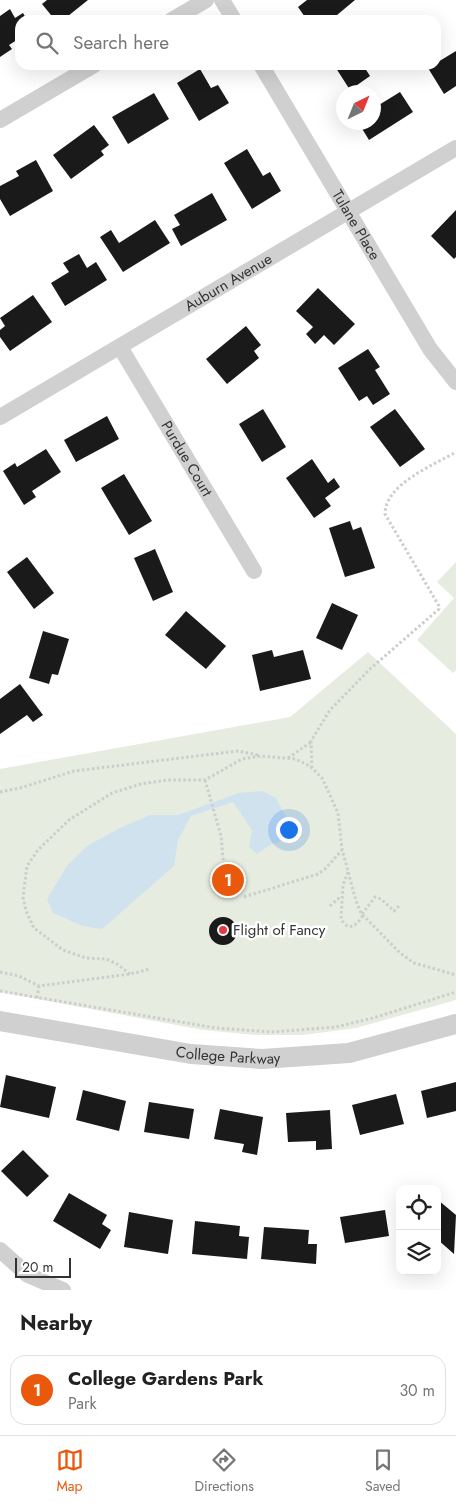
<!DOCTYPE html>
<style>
:root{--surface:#fff;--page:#f2f2f2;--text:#222;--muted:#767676;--line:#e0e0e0;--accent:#ea580c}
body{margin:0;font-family:Jost,sans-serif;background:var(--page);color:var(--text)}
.controls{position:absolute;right:15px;bottom:15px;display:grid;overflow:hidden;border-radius:10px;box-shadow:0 5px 20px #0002}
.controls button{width:45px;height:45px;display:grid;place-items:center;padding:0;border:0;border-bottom:1px solid var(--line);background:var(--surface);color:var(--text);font:25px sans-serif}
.compass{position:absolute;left:336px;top:85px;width:45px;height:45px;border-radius:50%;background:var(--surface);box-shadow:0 5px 20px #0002;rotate:43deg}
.scale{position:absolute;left:15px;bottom:12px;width:56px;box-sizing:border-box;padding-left:5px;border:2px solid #333;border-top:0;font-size:14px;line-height:18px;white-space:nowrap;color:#333;-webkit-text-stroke:4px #fff;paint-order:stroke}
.you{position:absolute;left:288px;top:829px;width:18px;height:18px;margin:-12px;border:4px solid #fff;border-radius:50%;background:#1a73e8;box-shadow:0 0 0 8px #1a73e833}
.badge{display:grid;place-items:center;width:32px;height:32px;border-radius:50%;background:var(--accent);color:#fff;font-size:16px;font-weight:700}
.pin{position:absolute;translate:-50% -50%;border:2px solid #fff;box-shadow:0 1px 5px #0006}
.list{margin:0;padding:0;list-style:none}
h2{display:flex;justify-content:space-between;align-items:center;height:65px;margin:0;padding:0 20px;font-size:21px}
h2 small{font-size:16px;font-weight:400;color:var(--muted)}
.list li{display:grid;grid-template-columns:32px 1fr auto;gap:15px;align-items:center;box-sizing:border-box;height:70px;margin:0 10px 10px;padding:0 10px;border:1px solid var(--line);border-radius:15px}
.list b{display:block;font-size:19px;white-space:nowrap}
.list p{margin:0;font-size:16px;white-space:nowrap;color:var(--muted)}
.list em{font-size:16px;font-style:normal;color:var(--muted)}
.icon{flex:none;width:28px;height:28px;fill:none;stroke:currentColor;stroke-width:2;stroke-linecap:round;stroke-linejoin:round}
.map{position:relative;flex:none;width:456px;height:1290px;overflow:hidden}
.search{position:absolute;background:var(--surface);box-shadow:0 5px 20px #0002;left:15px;right:15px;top:15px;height:55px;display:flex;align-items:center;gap:12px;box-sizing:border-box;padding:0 18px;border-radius:15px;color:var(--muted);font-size:19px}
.sheet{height:145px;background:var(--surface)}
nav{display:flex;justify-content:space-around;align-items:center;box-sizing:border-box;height:70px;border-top:1px solid var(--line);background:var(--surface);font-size:14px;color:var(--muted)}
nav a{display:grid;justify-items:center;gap:2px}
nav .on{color:var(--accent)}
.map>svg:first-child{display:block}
</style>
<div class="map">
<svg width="456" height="1290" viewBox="0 0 456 1290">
<rect width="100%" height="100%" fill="#fff"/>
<path fill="#e6ecdf" d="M456,562V670L453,673L417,640L454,598L437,582Z
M368,652L456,734V1000L356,1028L303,1035H257L203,1030L0,992V769L290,717Z"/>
<path fill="#cfe2ee" d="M262,791L276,798L291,826L287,839L270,845L257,854L249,847L252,830L233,802L191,816L178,840L174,866L102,929L83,926L53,913L47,899L67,866L87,846L120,828L150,815H178L239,793Z"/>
<path fill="#1a1a1a" d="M47,0H88L63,20H55L42,4Z
M307,0H355L331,20H307L298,7Z
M10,9L15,18L23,13L27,20H20V38L9,45L12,49L0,57V16Z
M456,51V86L444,94L428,68Z
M334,65H363L370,76L350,90Z
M200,69L211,88L218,85L229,103L199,121L177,83Z
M400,92L413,112L369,140L358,122H374V108Z
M154,93L169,119L128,144L112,117Z
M94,125L109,145L101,151L104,155L71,179L53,155Z
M247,149L263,176L270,172L281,191L252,209L224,163Z
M36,160L53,191L10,216L0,199V186L19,176L16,171Z
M212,193L227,220L181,246L172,229L180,225L174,215Z
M456,210V257L454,259L431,236Z
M155,220L170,243L123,272L100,237L111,230L119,243Z
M79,254L87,268L96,262L107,280L65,306L51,283L69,272L63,263Z
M318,288L355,324L334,345L324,335L315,344L306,334L313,327L296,311Z
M33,295L52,322L10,351L0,337V330L5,326L0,318Z
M246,326L261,345L254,351L259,358L227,384L206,359Z
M368,349L380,367L375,370L390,394L373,405L367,396L359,401L338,368Z
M263,409L286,447L262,462L239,424Z
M395,409L425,449L400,467L370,427Z
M107,416L119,439L76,462L64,440Z
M46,449L61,472L32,491L36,497L24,505L3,471L15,463L17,467Z
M312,459L328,483L334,478L340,487L325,498L331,506L314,518L286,478Z
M124,474L152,521L129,535L101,488Z
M350,521L353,530L361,527L375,568L345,577L329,528Z
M155,549L173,592L153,601L134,558Z
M27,557L54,593L34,609L7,572Z
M332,603L358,615L342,650L316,638Z
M186,611L226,646L206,669L165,635Z
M43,631L69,639L58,675L52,674L49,684L29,678Z
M272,650L274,657L303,650L311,679L260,691L252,655Z
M20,684L43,715L33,722L27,715L0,734V699Z
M209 931a14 14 0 1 1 28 0a14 14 0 1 1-28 0Z
M6,1075L56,1087L49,1118L0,1107Z
M456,1082V1111L427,1118L421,1091Z
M83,1090L126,1101L119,1131L76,1120Z
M396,1094L404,1124L360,1135L352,1105Z
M149,1102L194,1109L189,1139L144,1132Z
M220,1109L263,1117L257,1155L242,1152L244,1144L214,1139Z
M330,1110L332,1149L316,1150V1141L288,1142L286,1113Z
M23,1150L49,1176L27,1197L1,1171Z
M69,1193L107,1215L102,1224L111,1230L100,1249L53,1221Z
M438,1200L456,1215L454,1254L437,1239Z
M385,1210L389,1236L345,1243L340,1217Z
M129,1212L173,1220L168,1254L124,1247Z
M195,1221L240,1226L239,1236L249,1237L247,1259L192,1254Z
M264,1227L309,1230L308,1244H317L316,1264L261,1259Z"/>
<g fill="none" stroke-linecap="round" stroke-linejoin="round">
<path stroke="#cdcdcd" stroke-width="3" stroke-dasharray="2.5 2.5" stroke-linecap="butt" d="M288,758L311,742
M312,768L311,741L330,710L370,669L439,609V606L385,514C385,484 434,465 456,452
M205,780L221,836L225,880
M0,792L20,788L74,771L238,751L258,755
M348,872L343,885L341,919C348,932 357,926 363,915
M244,897L318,874L326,868L342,850
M330,906L341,896
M362,914L375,897L381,899L394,911L400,905
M0,972L19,976L39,986L130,974L150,969
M130,974L117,964L106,959L86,958L63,950L34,928L26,911L23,897L27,866L38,850L69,820L112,793L141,784L167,780H205L242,759L261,756L295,759L310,766L322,778L338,813L342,849L356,901L361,913L400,953L414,963L456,975
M0,991L216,1028L272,1032L336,1027L373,1018L456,992
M37,998L39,986"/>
<g stroke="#d0d0d0" stroke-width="16">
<path d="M222,0L234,20"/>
<path d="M172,20L206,0"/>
<path id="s1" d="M261,65L430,349L456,382"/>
<path d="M0,120L94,65"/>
<path id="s2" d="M120,347L254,571"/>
<path id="s3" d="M0,417L456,148"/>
<path d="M0,1250L28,1275L63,1290"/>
</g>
<path stroke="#d0d0d0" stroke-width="20" id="s4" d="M0,1021L191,1054L262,1059L349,1053L456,1024"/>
</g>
<circle fill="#e63946" stroke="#fff" stroke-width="2" cx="223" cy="930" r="5"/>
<g text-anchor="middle" stroke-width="5" stroke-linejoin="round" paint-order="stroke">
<g font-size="15" fill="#333" stroke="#fff">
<text dy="5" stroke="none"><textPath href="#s1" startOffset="186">Tulane Place</textPath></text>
<text dy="5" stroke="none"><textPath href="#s3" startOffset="265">Auburn Avenue</textPath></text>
<text dy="5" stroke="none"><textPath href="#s2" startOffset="130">Purdue Court</textPath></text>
<text dy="5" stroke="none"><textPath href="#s4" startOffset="231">College Parkway</textPath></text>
</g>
<g font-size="15" fill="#333" stroke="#fff" text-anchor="start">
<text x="233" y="935">Flight of Fancy</text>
</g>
</g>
</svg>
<div class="controls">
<button><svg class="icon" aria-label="locate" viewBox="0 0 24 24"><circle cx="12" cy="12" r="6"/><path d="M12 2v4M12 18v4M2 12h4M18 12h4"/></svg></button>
<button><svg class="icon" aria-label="layers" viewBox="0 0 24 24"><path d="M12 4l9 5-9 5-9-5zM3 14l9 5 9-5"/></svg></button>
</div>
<svg class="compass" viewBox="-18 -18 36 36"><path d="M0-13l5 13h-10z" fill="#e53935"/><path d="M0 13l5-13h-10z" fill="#767676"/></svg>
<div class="scale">20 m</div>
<div class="you"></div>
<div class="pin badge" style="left:228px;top:880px">1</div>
<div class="search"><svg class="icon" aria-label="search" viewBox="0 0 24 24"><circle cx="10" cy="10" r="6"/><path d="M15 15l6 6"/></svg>Search here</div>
</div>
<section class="sheet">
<h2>Nearby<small></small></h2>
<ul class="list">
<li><span class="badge">1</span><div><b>College Gardens Park</b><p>Park</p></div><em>30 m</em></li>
</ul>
</section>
<nav>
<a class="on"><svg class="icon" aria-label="map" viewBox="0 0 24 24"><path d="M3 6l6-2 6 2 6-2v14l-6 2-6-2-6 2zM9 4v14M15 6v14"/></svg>Map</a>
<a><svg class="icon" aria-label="directions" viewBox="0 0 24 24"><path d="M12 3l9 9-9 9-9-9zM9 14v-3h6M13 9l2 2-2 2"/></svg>Directions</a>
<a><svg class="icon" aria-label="saved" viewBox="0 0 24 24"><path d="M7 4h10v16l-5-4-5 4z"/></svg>Saved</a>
</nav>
